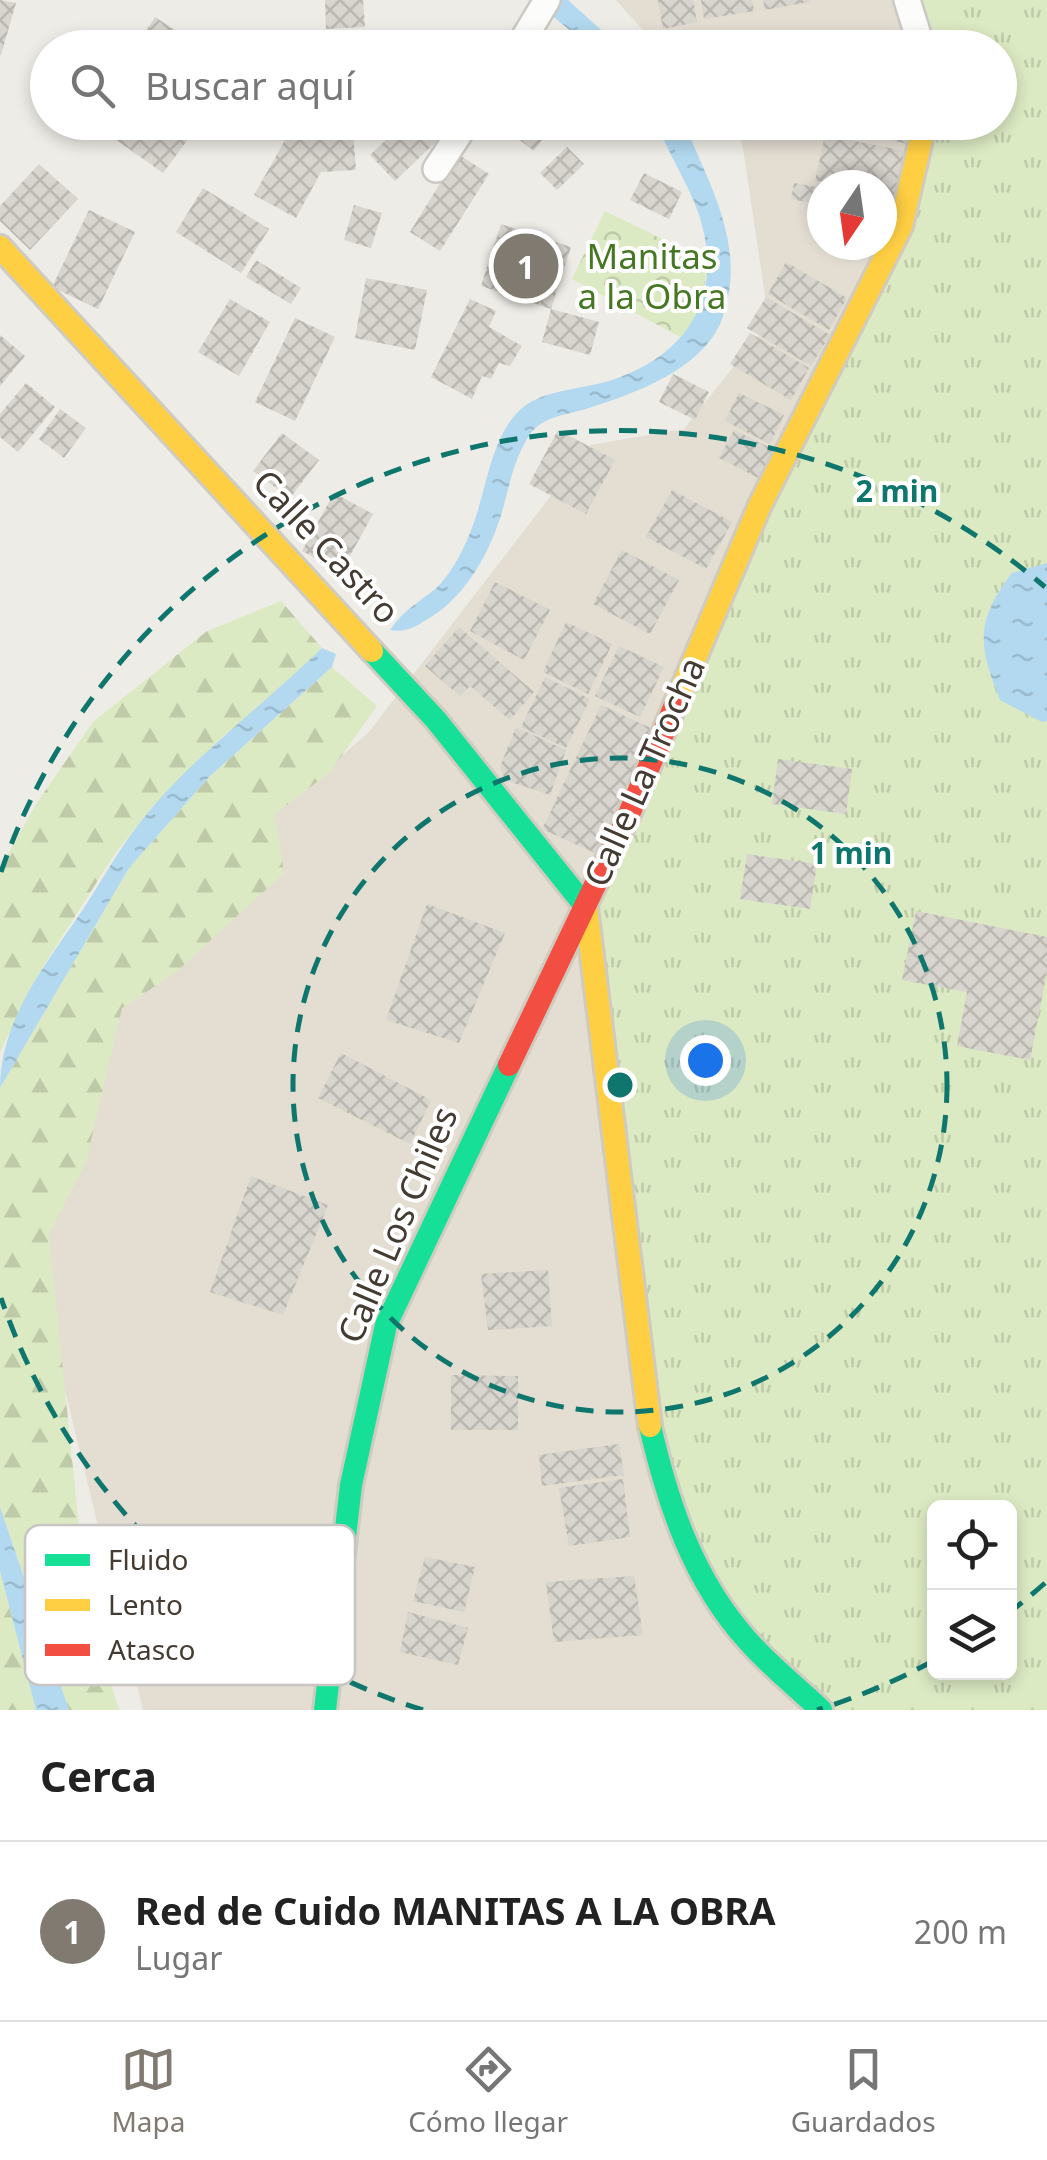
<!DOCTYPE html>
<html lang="es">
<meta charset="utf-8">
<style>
:root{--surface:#fff;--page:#f2f2f2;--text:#222;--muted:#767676;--line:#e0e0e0;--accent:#807a71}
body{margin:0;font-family:"Noto Sans",sans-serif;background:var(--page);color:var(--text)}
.controls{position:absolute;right:30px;bottom:30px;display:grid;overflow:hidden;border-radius:15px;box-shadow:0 5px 15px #0003}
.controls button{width:90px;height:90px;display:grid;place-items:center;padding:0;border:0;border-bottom:2px solid var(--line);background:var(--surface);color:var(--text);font:50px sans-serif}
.compass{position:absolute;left:807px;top:170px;width:90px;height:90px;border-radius:50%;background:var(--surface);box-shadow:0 5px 15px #0003;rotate:193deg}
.you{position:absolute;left:705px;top:1060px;width:35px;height:35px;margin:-25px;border:8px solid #fff;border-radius:50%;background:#1a73e8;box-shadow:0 0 0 15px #1a73e833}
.badge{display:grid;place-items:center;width:65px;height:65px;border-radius:50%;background:var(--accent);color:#fff;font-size:32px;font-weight:700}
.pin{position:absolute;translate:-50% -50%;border:5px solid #fff;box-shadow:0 2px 10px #0006}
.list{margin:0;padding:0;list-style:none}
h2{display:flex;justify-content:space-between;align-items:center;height:130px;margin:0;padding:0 40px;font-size:42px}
h2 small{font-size:32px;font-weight:400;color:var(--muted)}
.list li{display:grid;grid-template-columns:65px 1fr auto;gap:30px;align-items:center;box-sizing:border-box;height:180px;padding:0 40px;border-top:2px solid var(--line)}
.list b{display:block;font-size:38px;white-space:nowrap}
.list p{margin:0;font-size:32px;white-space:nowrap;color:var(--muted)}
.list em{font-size:32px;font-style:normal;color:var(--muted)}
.icon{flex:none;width:55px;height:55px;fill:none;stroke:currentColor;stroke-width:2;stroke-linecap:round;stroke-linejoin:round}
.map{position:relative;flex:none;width:1047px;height:1710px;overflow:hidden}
.search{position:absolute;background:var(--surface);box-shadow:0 5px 15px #0003;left:30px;right:30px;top:30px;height:110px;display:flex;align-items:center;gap:25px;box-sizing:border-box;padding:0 35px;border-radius:55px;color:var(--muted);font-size:38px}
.sheet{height:310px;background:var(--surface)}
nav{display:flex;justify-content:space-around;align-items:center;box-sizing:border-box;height:140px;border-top:2px solid var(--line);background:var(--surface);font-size:28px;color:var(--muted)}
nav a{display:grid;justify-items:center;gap:5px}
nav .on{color:var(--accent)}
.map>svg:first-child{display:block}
</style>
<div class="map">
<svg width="1047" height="1710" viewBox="0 0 1047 1710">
<defs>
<pattern id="grass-tufts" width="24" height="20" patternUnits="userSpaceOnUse" patternTransform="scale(2.5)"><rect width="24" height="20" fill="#dceac3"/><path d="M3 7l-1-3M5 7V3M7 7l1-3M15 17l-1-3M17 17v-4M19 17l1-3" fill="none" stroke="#becaa8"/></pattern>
<pattern id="forest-firs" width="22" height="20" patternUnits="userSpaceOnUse" patternTransform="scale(2.5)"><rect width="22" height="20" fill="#dceac3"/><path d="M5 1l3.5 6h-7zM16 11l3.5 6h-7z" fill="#becaa8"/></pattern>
<pattern id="park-crowns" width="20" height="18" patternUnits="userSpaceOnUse" patternTransform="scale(2.5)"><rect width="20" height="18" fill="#dceac3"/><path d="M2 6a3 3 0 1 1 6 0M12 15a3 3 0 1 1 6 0" fill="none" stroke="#becaa8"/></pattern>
<pattern id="water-ripples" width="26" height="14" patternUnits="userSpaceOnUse" patternTransform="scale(2.5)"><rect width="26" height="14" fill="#b2d9f0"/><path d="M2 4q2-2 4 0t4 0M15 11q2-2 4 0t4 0" fill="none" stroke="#9abbce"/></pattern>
<pattern id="building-cross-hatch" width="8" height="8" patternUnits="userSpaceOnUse" patternTransform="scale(2.5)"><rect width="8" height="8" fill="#d8d4ce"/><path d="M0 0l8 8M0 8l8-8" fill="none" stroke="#bbb7b1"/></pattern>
</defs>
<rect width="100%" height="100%" fill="#eeece6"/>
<path fill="#e3ddd2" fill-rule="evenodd" d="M616,0H1047V1710H143L20,1206L73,1073L179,897L369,732L590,445L684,429L769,322L742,142L725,123L1000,122V48L658,47ZM822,185H882V245H822ZM934,1508H1010V1672H934Z"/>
<path fill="url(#grass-tufts)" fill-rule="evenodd" d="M907,0H1047V1710H838L739,1629L673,1514L586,907L828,371L922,123L1000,122V48L920,47ZM934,1508H1010V1672H934Z"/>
<path fill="url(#forest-firs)" d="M281,601L322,648L261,707L223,736L152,807L114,855L39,973L0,1052V868L38,801L93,722L207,631Z
M332,667L377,706L330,772L275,814L284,873L175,973L122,1008L86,1162L49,1234L87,1605L119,1710H69L0,1507V1088L129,868L209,777Z
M0,1571L36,1710H0Z"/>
<path fill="url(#park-crowns)" d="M605,211L709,262L697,320L682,338L572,279Z"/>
<path fill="url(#water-ripples)" d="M533,0H568L620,47H590Z
M657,123H684C710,186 748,248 722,319C703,370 633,394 586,409C566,415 544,416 531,433C514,457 510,484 502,512C491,550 466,596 431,617C416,626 408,633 390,630C403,611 416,604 434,590C451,576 466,545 473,525C487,488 491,435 522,408C544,389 588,389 615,379C693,352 725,290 698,212C687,181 668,154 657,123Z
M1047,563V721L1042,722L1000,700C978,645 975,622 1012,573Z
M322,648L336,654L332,667L209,777L129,868L0,1088C0,1026 38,974 73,924C100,886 119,846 150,810C201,750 266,703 322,648Z
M0,1507L69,1710H36L0,1571Z"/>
<path fill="url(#building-cross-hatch)" d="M0,0L16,3L1,55H0Z
M325,0H363L365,27L326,29Z
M658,0H693L697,22L663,29Z
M701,0H752L754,11L704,19Z
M763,0H809V2L765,10Z
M155,17L202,48H135Z
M219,31L253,42L251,48H214Z
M101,122H175L192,134L163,173L98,127Z
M405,122H457L395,181L370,155Z
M496,122H555L534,151Z
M867,122H916L911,145L865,134Z
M353,131L356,170L321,172L296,218L254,195L288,135Z
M825,135L904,151L894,197L882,195V185L815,181Z
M567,147L584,164L557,190L540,173Z
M458,154L489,174L440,251L410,232Z
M39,164L78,199L30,250L0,221V206Z
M644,173L682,192L669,219L630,200Z
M794,183L822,188V205L791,199Z
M203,188L269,229L241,273L176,232Z
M354,205L382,213L371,248L344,240Z
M89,210L135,232L98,309L52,287Z
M501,224L571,247L551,309L599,322L590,355L542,342L551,309L481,286Z
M256,260L301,288L291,304L246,277Z
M786,262L847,298L829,330L768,294Z
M366,278L427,290L415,350L355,338Z
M766,297L830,335L811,366L747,328Z
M230,299L270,322L239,376L198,352Z
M470,299L496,311L489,327L522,346L510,366L499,363L491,379L482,376L472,399L431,377Z
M295,318L335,337L295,421L255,402Z
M750,333L809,368L791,400L730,364Z
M0,335L25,356L0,386Z
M673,374L709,392L695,420L659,402Z
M26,383L55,407L18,452L0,437V414Z
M739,393L784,415L770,444L725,421Z
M60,409L86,428L64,458L39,439Z
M558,430L615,460L586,514L529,484Z
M734,430L779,452L764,481L719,458Z
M282,433L319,460L290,498L253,471Z
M672,490L732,522L706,569L646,537Z
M334,493L373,514L341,572L302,551Z
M622,550L679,580L650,634L593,604Z
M495,582L550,610L524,660L470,631Z
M566,622L612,644L588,694L543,672Z
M459,627L534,692L510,720L470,686L460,696L425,666Z
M619,646L664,667L640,717L595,696Z
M545,677L590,699L566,748L521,727Z
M601,705L653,729L595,853L542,829L554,805L590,822L554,804Z
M516,727L566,750L550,795L505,780L500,767Z
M778,759L852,769L846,814L772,804Z
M747,854L817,864L810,909L740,899Z
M427,904L505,933L459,1043L386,1020Z
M916,911L1047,937V971L1030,1060L957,1046L967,992L902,980Z
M341,1053L431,1100L410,1144L318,1098Z
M251,1176L328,1205L283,1315L210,1292Z
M548,1270L552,1326L488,1330L481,1274Z
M451,1375L518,1376V1430H451Z
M619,1444L624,1475L542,1486L539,1455Z
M623,1479L630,1537L569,1546L559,1488Z
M425,1557L475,1567L464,1612L413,1601Z
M634,1576L643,1635L554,1642L546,1582Z
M408,1612L468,1628L458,1665L400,1652Z"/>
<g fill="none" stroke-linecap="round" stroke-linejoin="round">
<defs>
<path id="street" d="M907,0L922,48
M518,48L547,0
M436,169L467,122"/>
<path id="fast" d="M372,651L436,720L586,907
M650,1426C668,1504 693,1580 748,1641C770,1666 797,1687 821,1710
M325,1710L351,1485L386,1325L509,1065"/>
<path id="slow" d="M0,247L372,651
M675,705L760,505L901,226L925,122
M586,907L650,1426"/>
<path id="jam" d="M509,1065L629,814L675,705"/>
</defs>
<use href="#street" stroke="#ccc9c3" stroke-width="30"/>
<use href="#fast" stroke="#d0cbbf" stroke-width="28"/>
<use href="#slow" stroke="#d0cbbf" stroke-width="28"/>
<use href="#jam" stroke="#d0cbbf" stroke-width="28"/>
<use href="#street" stroke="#fcfcfb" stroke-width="25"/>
<use href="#fast" stroke="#16e098" stroke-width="22"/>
<use href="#slow" stroke="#ffcf43" stroke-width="22"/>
<use href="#jam" stroke="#f24e42" stroke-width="22"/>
</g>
<g fill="none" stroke="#0f766e" stroke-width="5" stroke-dasharray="18 12">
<circle cx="620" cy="1085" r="327"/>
<path d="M1045 1583A655 655 0 0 1 1010 1612M933 1661A655 655 0 0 1 817 1710M423 1710A655 655 0 0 1 1 1298M1 872A655 655 0 0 1 1045 587"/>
</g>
<g text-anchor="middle" stroke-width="8" stroke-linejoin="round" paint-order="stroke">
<g font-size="35" fill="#467723" stroke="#fff">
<text x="652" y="269">Manitas<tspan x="652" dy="40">a la Obra</tspan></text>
</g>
<g font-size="35" fill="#443c32" stroke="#fff">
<text transform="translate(326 547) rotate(47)" y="12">Calle Castro</text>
<text transform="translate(645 772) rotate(-66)" y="12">Calle La Trocha</text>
<text transform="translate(398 1225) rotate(-67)" y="12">Calle Los Chiles</text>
</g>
</g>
<rect x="25" y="1525" width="330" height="160" rx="15" fill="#fff" stroke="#c7c4c2" stroke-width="2.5"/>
<rect x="45" y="1554" width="45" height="12" fill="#16e098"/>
<rect x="45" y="1599" width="45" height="12" fill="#ffcf43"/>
<rect x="45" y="1644" width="45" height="12" fill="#f24e42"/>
<g font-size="28" fill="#443c32">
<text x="108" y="1570">Fluido</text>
<text x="108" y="1615">Lento</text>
<text x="108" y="1660">Atasco</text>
</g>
<circle cx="620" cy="1085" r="15" fill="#0f766e" stroke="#fff" stroke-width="5"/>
<g font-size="30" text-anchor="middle" font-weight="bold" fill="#0f766e" stroke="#fff" stroke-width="8" stroke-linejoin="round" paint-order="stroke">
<text x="897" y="502">2 min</text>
<text x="851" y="864">1 min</text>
</g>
</svg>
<div class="controls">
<button><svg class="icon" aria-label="locate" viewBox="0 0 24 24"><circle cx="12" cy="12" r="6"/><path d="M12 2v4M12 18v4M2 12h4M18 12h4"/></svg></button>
<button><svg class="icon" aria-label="layers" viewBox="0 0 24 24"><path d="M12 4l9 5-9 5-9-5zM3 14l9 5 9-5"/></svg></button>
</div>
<svg class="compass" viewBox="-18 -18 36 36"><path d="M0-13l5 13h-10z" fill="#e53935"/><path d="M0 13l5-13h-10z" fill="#767676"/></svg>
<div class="you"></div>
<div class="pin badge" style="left:526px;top:266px">1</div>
<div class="search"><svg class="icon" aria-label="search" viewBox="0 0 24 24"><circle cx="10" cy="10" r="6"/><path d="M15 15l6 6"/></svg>Buscar aquí</div>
</div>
<section class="sheet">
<h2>Cerca<small></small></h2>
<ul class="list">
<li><span class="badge">1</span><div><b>Red de Cuido MANITAS A LA OBRA</b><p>Lugar</p></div><em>200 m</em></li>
</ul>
</section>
<nav>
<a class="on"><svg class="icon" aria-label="map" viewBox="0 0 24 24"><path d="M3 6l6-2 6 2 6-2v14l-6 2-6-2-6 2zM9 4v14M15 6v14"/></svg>Mapa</a>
<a><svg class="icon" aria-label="directions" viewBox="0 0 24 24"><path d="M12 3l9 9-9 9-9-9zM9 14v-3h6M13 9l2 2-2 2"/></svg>Cómo llegar</a>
<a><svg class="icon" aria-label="saved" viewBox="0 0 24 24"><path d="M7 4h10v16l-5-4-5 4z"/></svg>Guardados</a>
</nav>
